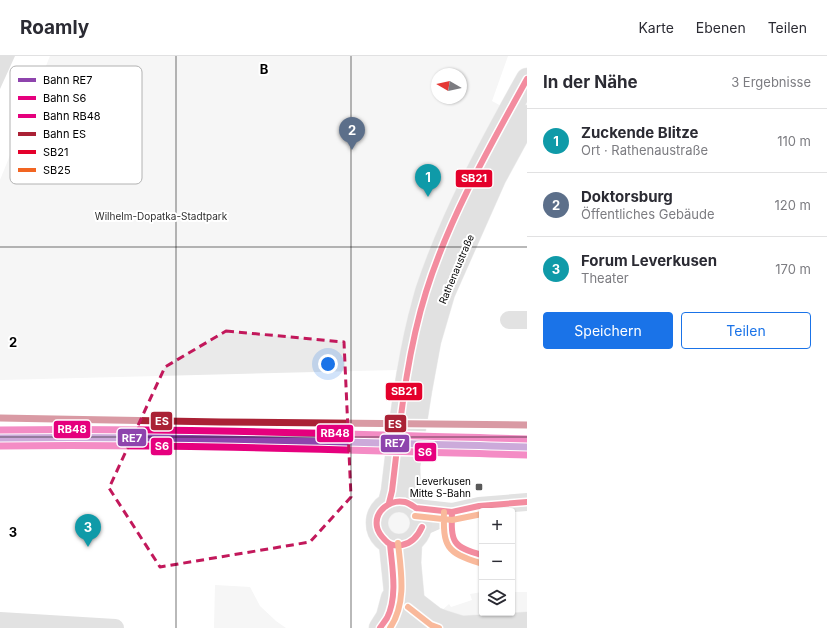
<!DOCTYPE html>
<html lang="de">
<meta charset="utf-8">
<style>
:root{--surface:#fff;--page:#f7f7f7;--text:#2b2b33;--muted:#7c7c81;--line:#e1e1e2;--accent:#1a73e8}
body{margin:0;font-family:Inter,sans-serif;background:var(--page);color:var(--text)}
.controls{position:absolute;right:12px;bottom:12px;display:grid;overflow:hidden;border-radius:4px;box-shadow:0 1px 3px #0004}
.controls button{width:36px;height:36px;display:grid;place-items:center;padding:0;border:0;border-bottom:1px solid var(--line);background:var(--surface);color:var(--text);font:20px sans-serif}
.compass{position:absolute;left:431px;top:12px;width:36px;height:36px;border-radius:50%;background:var(--surface);box-shadow:0 1px 3px #0004;rotate:279deg}
.you{position:absolute;left:328px;top:308px;width:14px;height:14px;margin:-10px;border:3px solid #fff;border-radius:50%;background:#1a73e8;box-shadow:0 0 0 6px #1a73e833}
.badge{display:grid;place-items:center;width:26px;height:26px;border-radius:50%;background:var(--accent);color:#fff;font-size:13px;font-weight:700}
.pin{position:absolute;translate:-50% -33px;filter:drop-shadow(0 1px 2px #0008)}
.pin::after{content:'';position:absolute;top:21px;width:14px;height:12px;background:inherit;clip-path:polygon(0 0,100% 0,50% 100%)}
.list{margin:0;padding:0;list-style:none}
h2{display:flex;justify-content:space-between;align-items:center;height:52px;margin:0;padding:0 16px;font-size:17px}
h2 small{font-size:13px;font-weight:400;color:var(--muted)}
.list li{display:grid;grid-template-columns:26px 1fr auto;gap:12px;align-items:center;box-sizing:border-box;height:64px;padding:0 16px;border-top:1px solid var(--line)}
.list b{display:block;font-size:15px;white-space:nowrap}
.list p{margin:0;font-size:13px;white-space:nowrap;color:var(--muted)}
.list em{font-size:13px;font-style:normal;color:var(--muted)}
.actions{display:flex;gap:8px;padding:12px 16px}
.actions a{flex:1;padding:9px 0;border:1px solid var(--accent);border-radius:4px;text-align:center;font-size:14px;color:var(--accent)}
.actions .main{background:var(--accent);color:#fff}
.icon{flex:none;width:22px;height:22px;fill:none;stroke:currentColor;stroke-width:2;stroke-linecap:round;stroke-linejoin:round}
.map{position:relative;flex:none;width:527px;height:572px;overflow:hidden}
header{display:flex;align-items:center;gap:24px;box-sizing:border-box;height:56px;padding:0 20px;background:var(--surface);border-bottom:1px solid var(--line)}
header strong{font-size:19px}
nav{display:flex;gap:22px;margin-inline-start:auto;font-size:14px}
main{display:flex}
aside{flex:1;background:var(--surface)}
.map>svg:first-child{display:block}
</style>
<header>
<strong>Roamly</strong>
<nav><a>Karte</a><a>Ebenen</a><a>Teilen</a></nav>
</header>
<main>
<div class="map">
<svg width="527" height="572" viewBox="0 0 527 572">
<rect width="100%" height="100%" fill="#fff"/>
<path fill="#eaeaea" fill-rule="evenodd" d="M50,0H508L492,45L503,51L398,314L0,324V124ZM437,18H461V42H437Z
M383 468a14 14 0 1 1 28 0a14 14 0 1 1-28 0Z
M215,529L250,531L260,550L276,565L286,572H214Z
M482,536V557H512V536H527V558L465,562L439,557L449,548L451,551L472,544L470,538Z"/>
<path fill="#bcbcbc" d="M0,0H15L0,33Z"/>
<g fill="none" stroke-linecap="round" stroke-linejoin="round">
<defs>
<path id="major" d="M377 467a22 22 0 1 1 44 0a22 22 0 1 1-44 0Z
M389,447L392,435C399,377 405,319 419,262C422,252 424,242 427,233C452,159 489,91 527,23
M410,447L409,410L421,334L430,285L444,237L495,122L520,76L527,60
M411,487L410,507L416,572
M390,488L398,565L397,572
M380,572L387,561L392,542"/>
<path id="highway" d="M413,545L435,562L446,566L462,571
M457,572L462,571L527,567"/>
</defs>
<use href="#major" stroke="#dbdbdb" stroke-width="23"/>
<use href="#highway" stroke="#dbdbdb" stroke-width="23"/>
<path stroke="#bebebe" stroke-width="18" d="M509,264H527
M416,452L452,456L479,450L527,446
M422,471L440,463L452,456
M0,565L115,572"/>
<use href="#major" stroke="#bdbdbd" stroke-width="22"/>
<use href="#highway" stroke="#bdbdbd" stroke-width="22"/>
<defs>
<path id="bus-1" d="M389,447L392,435C400,368 406,300 426,236C449,162 490,90 527,23
M416,452C413,450 409,447 405,446C390,443 374,455 377,471C378,476 381,480 385,484C389,489 396,490 402,489C412,487 418,480 422,471
M416,452L452,456L479,450L527,446
M452,456C451,486 452,491 482,499
M380,572C382,569 385,565 387,562C398,540 392,511 390,488"/>
<path id="bus-2" d="M444,456C443,490 446,497 480,507
M415,460L452,464L482,458
M408,551L431,569L439,572
M390,572C407,547 401,515 398,487"/>
</defs>
<use href="#bus-1" stroke="#fff" stroke-width="9"/>
<use href="#bus-2" stroke="#fff" stroke-width="9"/>
<use href="#bus-1" stroke="#e4002b" stroke-width="6"/>
<use href="#bus-2" stroke="#f26522" stroke-width="6"/>
<defs>
<path id="rail-1" d="M0,382C176,380 351,386 527,391"/>
<path id="rail-2" d="M0,390C176,388 351,394 527,399"/>
<path id="rail-3" d="M0,374C176,372 351,378 527,383"/>
<path id="rail-4" d="M0,362L221,366L527,369"/>
</defs>
<use href="#rail-1" stroke="#fff" stroke-width="10"/>
<use href="#rail-2" stroke="#fff" stroke-width="10"/>
<use href="#rail-3" stroke="#fff" stroke-width="10"/>
<use href="#rail-4" stroke="#fff" stroke-width="10"/>
<use href="#rail-1" stroke="#8e44ad" stroke-width="7"/>
<use href="#rail-2" stroke="#e6007e" stroke-width="7"/>
<use href="#rail-3" stroke="#e5007d" stroke-width="7"/>
<use href="#rail-4" stroke="#aa2135" stroke-width="7"/>
</g>
<path d="M0 0H527V572H0ZM226,275L344,286L351,441L310,486L160,511L109,432L165,311Z" fill="#fff" fill-opacity=".55" fill-rule="evenodd"/>
<path fill="none" stroke="#c2185b" stroke-width="3" stroke-dasharray="8 5" stroke-linejoin="round" d="M226,275L344,286L351,441L310,486L160,511L109,432L165,311Z"/>
<path fill="none" stroke="#000" stroke-width="1" stroke-opacity="0.55" d="M176,0V572M351,0V572M0,191H527M0,381H527"/>
<rect fill="#595959" stroke="#fff" stroke-width="1.5" x="475" y="427" width="8" height="8" rx="2"/>
<g text-anchor="middle" stroke-width="4" stroke-linejoin="round" paint-order="stroke">
<g font-size="10" fill="#2f2f2f" stroke="#fff">
<text x="161" y="164">Wilhelm-Dopatka-Stadtpark</text>
</g>
<g font-size="10" fill="#000" stroke="#fff">
<text transform="translate(456 213) rotate(-67)" y="4">Rathenaustraße</text>
</g>
<g font-size="10" fill="#000" stroke="#fff" text-anchor="end">
<text x="471" y="429">Leverkusen<tspan x="471" dy="12">Mitte S-Bahn</tspan></text>
</g>
</g>
<rect x="10" y="10" width="132" height="118" rx="6" fill="#fff" stroke="#b2b2b2" stroke-width="1"/>
<rect x="18" y="22" width="18" height="4" fill="#8e44ad"/>
<rect x="18" y="40" width="18" height="4" fill="#e6007e"/>
<rect x="18" y="58" width="18" height="4" fill="#e5007d"/>
<rect x="18" y="76" width="18" height="4" fill="#aa2135"/>
<rect x="18" y="94" width="18" height="4" fill="#e4002b"/>
<rect x="18" y="112" width="18" height="4" fill="#f26522"/>
<g font-size="11" fill="#000">
<text x="43" y="28">Bahn RE7</text>
<text x="43" y="46">Bahn S6</text>
<text x="43" y="64">Bahn RB48</text>
<text x="43" y="82">Bahn ES</text>
<text x="43" y="100">SB21</text>
<text x="43" y="118">SB25</text>
</g>
<g font-size="13" text-anchor="middle" font-weight="bold" fill="#000" stroke="#fff" stroke-width="4" stroke-linejoin="round" paint-order="stroke">
<text x="264" y="18">B</text>
<text x="13" y="291">2</text>
<text x="13" y="481">3</text>
</g>
<g stroke="#fff" stroke-width="1.5">
<rect x="455" y="113" width="38" height="19" rx="4" fill="#e4002b"/>
<rect x="385" y="326" width="38" height="19" rx="4" fill="#e4002b"/>
<rect x="150" y="355" width="23" height="20" rx="4" fill="#aa2135"/>
<rect x="384" y="358" width="23" height="19" rx="4" fill="#aa2135"/>
<rect x="53" y="364" width="38" height="19" rx="4" fill="#e5007d"/>
<rect x="316" y="368" width="38" height="19" rx="4" fill="#e5007d"/>
<rect x="117" y="372" width="30" height="19" rx="4" fill="#8e44ad"/>
<rect x="380" y="378" width="30" height="19" rx="4" fill="#8e44ad"/>
<rect x="150" y="381" width="23" height="19" rx="4" fill="#e6007e"/>
<rect x="414" y="386" width="23" height="20" rx="4" fill="#e6007e"/>
</g>
<g font-size="11" text-anchor="middle" font-weight="bold" fill="#fff">
<text x="474" y="126">SB21</text>
<text x="404" y="339">SB21</text>
<text x="162" y="369">ES</text>
<text x="395" y="372">ES</text>
<text x="72" y="377">RB48</text>
<text x="335" y="381">RB48</text>
<text x="132" y="386">RE7</text>
<text x="395" y="391">RE7</text>
<text x="162" y="394">S6</text>
<text x="425" y="400">S6</text>
</g>
</svg>
<div class="controls">
<button>+</button>
<button>−</button>
<button><svg class="icon" aria-label="layers" viewBox="0 0 24 24"><path d="M12 4l9 5-9 5-9-5zM3 14l9 5 9-5"/></svg></button>
</div>
<svg class="compass" viewBox="-18 -18 36 36"><path d="M0-13l5 13h-10z" fill="#e53935"/><path d="M0 13l5-13h-10z" fill="#7c7c81"/></svg>
<div class="you"></div>
<div class="pin badge" style="left:428px;top:141px;background:#0f9aa8">1</div>
<div class="pin badge" style="left:352px;top:94px;background:#5c6f8a">2</div>
<div class="pin badge" style="left:88px;top:491px;background:#0f9aa8">3</div>
</div>
<aside>
<h2>In der Nähe<small>3 Ergebnisse</small></h2>
<ul class="list">
<li><span class="badge" style="background:#0f9aa8">1</span><div><b>Zuckende Blitze</b><p>Ort · Rathenaustraße</p></div><em>110 m</em></li>
<li><span class="badge" style="background:#5c6f8a">2</span><div><b>Doktorsburg</b><p>Öffentliches Gebäude</p></div><em>120 m</em></li>
<li><span class="badge" style="background:#0f9aa8">3</span><div><b>Forum Leverkusen</b><p>Theater</p></div><em>170 m</em></li>
</ul>
<div class="actions"><a class="main">Speichern</a><a>Teilen</a></div>
</aside>
</main>
